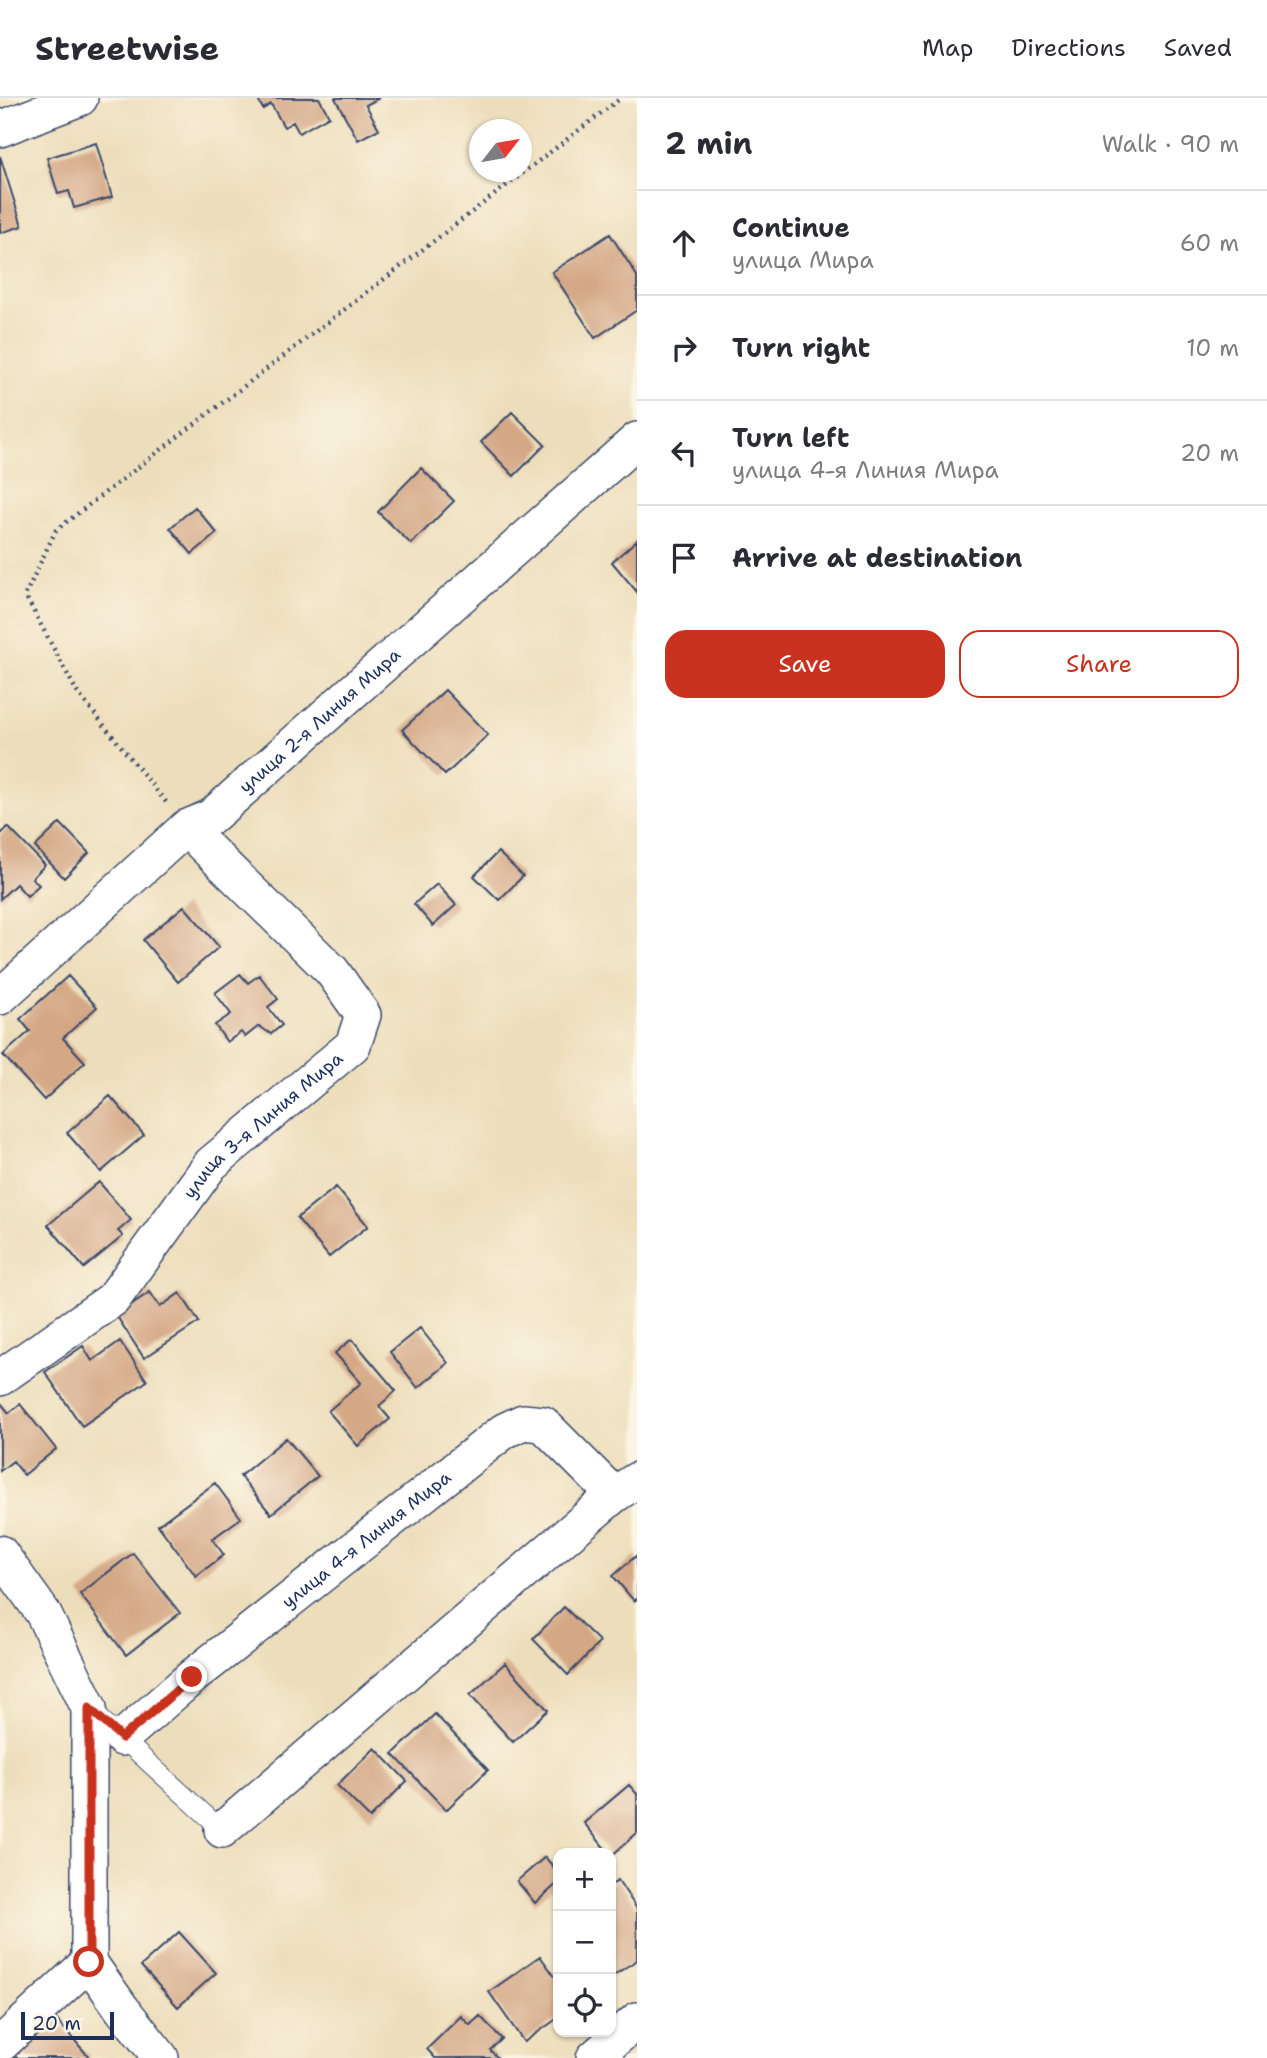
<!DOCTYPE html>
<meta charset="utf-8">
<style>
:root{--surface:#fff;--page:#f2f2f3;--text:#2b2b33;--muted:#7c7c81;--line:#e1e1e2;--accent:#c8321e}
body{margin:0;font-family:"Shantell Sans",sans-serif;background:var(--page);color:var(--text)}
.controls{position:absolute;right:21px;bottom:21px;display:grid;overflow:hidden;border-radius:14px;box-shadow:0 2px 5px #0004}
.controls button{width:63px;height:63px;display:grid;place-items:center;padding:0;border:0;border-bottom:2px solid var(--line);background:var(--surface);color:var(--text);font:35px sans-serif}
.compass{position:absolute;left:469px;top:21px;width:63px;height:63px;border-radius:50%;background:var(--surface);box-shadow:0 2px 5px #0004;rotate:59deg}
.scale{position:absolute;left:21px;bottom:18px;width:93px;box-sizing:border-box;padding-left:7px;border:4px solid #1b2f5e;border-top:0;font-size:19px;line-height:24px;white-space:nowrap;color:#1b2f5e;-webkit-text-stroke:5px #fcf5e5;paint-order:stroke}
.stop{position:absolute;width:21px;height:21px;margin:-16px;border:5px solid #c8321e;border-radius:50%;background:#fff}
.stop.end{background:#c8321e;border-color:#fff;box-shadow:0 2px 7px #0008}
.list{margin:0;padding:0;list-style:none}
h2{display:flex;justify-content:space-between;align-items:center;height:91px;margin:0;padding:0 28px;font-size:30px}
h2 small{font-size:23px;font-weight:400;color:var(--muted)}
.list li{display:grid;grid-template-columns:46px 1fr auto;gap:21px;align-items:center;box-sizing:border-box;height:105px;padding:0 28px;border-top:2px solid var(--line)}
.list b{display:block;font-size:26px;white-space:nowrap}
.list p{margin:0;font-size:23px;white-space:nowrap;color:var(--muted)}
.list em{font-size:23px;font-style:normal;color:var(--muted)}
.actions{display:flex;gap:14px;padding:21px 28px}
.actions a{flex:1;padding:16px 0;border:2px solid var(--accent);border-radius:21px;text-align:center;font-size:24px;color:var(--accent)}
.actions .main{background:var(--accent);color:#fff}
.icon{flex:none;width:38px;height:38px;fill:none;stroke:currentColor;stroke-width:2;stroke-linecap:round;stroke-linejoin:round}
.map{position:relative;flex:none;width:637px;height:1960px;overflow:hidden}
header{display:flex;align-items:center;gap:42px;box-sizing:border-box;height:98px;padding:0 35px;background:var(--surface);border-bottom:2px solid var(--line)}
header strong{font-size:33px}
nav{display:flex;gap:38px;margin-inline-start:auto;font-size:24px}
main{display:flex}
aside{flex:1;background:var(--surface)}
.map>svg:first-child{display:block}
</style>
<header>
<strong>Streetwise</strong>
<nav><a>Map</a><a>Directions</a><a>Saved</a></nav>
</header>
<main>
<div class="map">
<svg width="637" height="1960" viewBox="0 0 637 1960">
<rect width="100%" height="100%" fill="#fcf5e5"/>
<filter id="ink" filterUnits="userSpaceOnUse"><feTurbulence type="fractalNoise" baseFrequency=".0143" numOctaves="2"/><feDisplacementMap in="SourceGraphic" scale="14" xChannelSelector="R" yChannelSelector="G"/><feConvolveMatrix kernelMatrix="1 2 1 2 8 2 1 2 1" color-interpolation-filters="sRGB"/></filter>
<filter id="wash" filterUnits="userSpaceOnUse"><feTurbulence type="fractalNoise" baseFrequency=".00686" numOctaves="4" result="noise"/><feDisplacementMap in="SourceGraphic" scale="28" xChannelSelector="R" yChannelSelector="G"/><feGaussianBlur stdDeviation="1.57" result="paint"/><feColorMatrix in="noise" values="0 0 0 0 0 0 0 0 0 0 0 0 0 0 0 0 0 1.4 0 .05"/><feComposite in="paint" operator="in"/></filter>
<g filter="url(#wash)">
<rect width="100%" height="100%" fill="#eddebb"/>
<g id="blocks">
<path fill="#d4a785" d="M257,0H319L329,18L299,35L293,24L284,29L271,6L263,11Z
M335,0H379L366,7L379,31L358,42Z
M96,45L112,99L74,110L69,93L58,96L47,60Z
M0,58L22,128L0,135Z
M610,136L637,178V212L595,240L552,174Z
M512,314L545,347L514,378L481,344Z
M421,370L454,403L411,446L378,414Z
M195,409L217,435L192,456L170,430Z
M637,442V494L612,464Z
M445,592L488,637L445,677L402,632Z
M60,725L89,755L64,780L35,749Z
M8,729L45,767L32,780L39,787L27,798L16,786L0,801V737Z
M498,754L523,778L499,802L474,778Z
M437,786L456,807L433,828L414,806Z
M184,808L219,849L178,884L143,842Z
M240,876L248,885L259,877L278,901L268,909L282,927L271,936L259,928L245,939L241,934L227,944L215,927L231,916L215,895Z
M68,878L97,909L63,940L85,964L44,1002L3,957L30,933L20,921Z
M110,998L144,1037L101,1074L67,1035Z
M99,1084L131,1122L118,1133L123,1138L84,1170L48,1127Z
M336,1089L368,1128L329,1159L297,1120Z
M150,1194L160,1209L180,1195L199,1224L144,1260L116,1217Z
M420,1230L448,1265L418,1290L390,1254Z
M352,1241L396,1293L379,1308L390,1321L358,1348L328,1313L361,1285L335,1255Z
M120,1243L147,1283L82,1328L45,1274L83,1248L92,1263Z
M0,1304L9,1315L20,1306L56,1351L24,1377L13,1363L0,1373Z
M286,1340L318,1378L271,1416L240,1378Z
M215,1385L241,1420L212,1441L224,1457L196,1478L158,1427Z
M133,1455L180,1515L126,1557L80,1496Z
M637,1457V1501L634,1503L613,1478Z
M564,1509L600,1544L568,1577L533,1541Z
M505,1565L548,1612L513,1644L470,1597Z
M435,1616L488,1672L446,1712L393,1656Z
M375,1650L407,1683L370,1720L337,1687Z
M629,1687L637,1696V1735L611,1758L584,1725Z
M545,1759L558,1774V1785L535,1805L517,1783Z
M618,1782L637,1811V1862L611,1879V1787Z
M179,1834L216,1875L178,1909L141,1868Z
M540,1858L558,1883V1920L524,1944L489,1894Z
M461,1918L470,1927L480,1918L502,1941L490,1952L498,1960H435L427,1951Z
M55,1920L90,1960H10Z"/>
</g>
</g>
<g filter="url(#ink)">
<use href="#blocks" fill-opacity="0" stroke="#3a496c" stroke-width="2"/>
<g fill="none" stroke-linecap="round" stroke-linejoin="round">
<defs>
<path id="service" d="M89,1610L222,1732"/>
<g id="minor">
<path d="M0,31L80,0"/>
<path id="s1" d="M0,899L186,730L211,719L637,342"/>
<path id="s2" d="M0,1280L113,1201L211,1066L353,947L363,917L332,873L186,730"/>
<path d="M0,1455L43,1515L89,1610V1864L122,1911L161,1960"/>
<path id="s3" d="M122,1640L192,1579L504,1333L523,1324L543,1326L614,1397"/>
<path d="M222,1732L614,1397L637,1382"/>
<path d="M0,1947L89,1864"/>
<path d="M594,1960L637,1922"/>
</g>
</defs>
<use href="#service" stroke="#3a496c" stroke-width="20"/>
<use href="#minor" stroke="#3a496c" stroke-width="38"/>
<path stroke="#3a496c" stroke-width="4.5" stroke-dasharray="2 5" stroke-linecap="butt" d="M166,704L77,594L25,497L56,432L621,0"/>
<use href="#service" stroke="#fff" stroke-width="18"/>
<use href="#minor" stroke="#fff" stroke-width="35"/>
</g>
</g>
<g fill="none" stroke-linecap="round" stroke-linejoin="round" filter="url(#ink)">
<path stroke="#c8321e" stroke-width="9" d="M89,1864V1610L122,1640L192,1579"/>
</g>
<g text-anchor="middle" stroke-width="6" stroke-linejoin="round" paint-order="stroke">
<g font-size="18" fill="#1b2f5e" stroke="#fcf5e5">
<text dy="6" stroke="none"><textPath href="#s1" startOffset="424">улица 2-я Линия Мира</textPath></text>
<text dy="6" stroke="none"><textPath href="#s2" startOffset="369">улица 3-я Линия Мира</textPath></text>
<text dy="6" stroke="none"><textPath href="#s3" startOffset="315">улица 4-я Линия Мира</textPath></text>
</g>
</g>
</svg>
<div class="controls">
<button>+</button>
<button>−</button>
<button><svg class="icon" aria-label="locate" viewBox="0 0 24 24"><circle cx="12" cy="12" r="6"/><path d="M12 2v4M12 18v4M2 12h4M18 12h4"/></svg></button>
</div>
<svg class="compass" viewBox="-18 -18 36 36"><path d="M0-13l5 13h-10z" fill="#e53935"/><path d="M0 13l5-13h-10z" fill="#7c7c81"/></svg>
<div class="scale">20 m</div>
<div class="stop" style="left:89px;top:1864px"></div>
<div class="stop end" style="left:192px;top:1579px"></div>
</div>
<aside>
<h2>2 min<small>Walk · 90 m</small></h2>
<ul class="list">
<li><svg class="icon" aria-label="ahead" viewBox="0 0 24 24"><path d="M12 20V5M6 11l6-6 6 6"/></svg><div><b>Continue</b><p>улица Мира</p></div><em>60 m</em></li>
<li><svg class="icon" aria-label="right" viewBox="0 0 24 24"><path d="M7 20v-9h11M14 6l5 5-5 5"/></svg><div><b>Turn right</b></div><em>10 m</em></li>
<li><svg class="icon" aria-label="left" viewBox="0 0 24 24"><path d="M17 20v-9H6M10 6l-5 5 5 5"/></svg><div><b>Turn left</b><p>улица 4-я Линия Мира</p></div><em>20 m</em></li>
<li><svg class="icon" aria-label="arrive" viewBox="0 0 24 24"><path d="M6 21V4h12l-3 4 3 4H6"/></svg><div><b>Arrive at destination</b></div></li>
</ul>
<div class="actions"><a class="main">Save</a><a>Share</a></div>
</aside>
</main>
